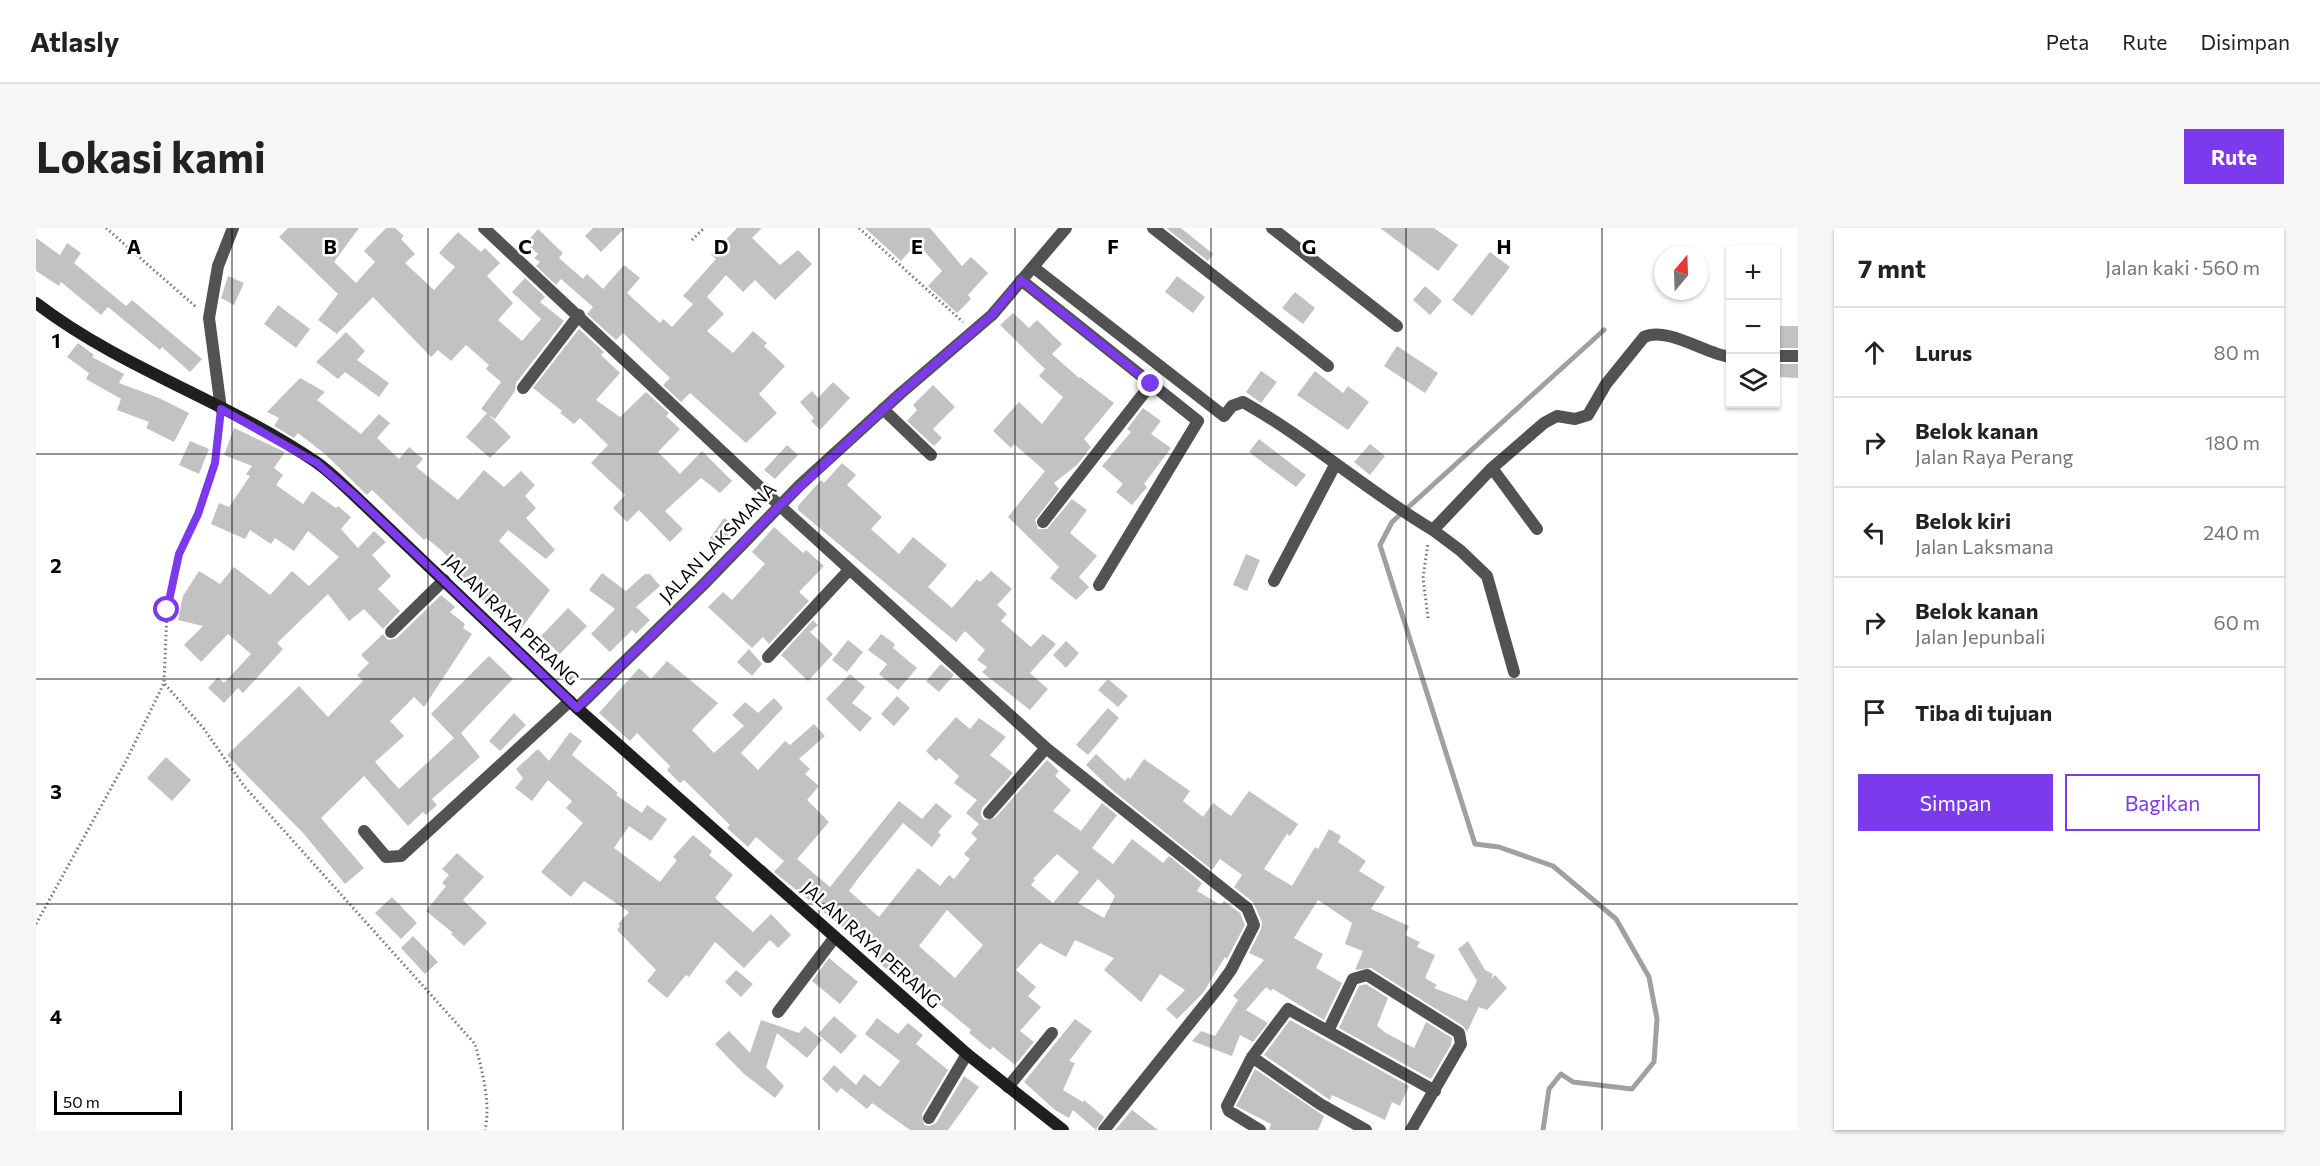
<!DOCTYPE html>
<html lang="id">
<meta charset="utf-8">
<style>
:root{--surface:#fff;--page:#f6f6f6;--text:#222;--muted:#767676;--line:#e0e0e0;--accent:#7c3aed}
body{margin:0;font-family:Commissioner,sans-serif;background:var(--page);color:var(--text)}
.controls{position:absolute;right:18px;top:18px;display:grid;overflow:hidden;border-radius:0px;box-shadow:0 2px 4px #0004}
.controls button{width:54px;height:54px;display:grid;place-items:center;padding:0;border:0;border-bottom:2px solid var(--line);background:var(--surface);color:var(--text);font:30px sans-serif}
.compass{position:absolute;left:1618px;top:18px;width:54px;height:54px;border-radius:50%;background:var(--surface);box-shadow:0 2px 4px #0004;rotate:19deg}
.scale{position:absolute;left:18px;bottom:15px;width:128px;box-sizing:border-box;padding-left:6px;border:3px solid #000;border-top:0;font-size:16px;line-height:21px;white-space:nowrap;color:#000;-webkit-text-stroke:4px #fff;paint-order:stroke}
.stop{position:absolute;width:18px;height:18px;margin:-14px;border:4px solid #7c3aed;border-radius:50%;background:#fff}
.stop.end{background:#7c3aed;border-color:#fff;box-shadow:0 2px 6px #0008}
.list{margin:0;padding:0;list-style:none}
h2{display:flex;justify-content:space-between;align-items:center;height:78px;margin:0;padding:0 24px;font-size:26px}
h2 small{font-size:20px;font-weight:400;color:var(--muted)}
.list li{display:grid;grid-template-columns:39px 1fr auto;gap:18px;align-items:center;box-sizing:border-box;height:90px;padding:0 24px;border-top:2px solid var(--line)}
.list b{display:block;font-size:22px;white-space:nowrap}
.list p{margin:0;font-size:20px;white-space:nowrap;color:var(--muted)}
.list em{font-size:20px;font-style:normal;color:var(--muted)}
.actions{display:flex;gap:12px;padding:18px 24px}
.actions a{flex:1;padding:14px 0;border:2px solid var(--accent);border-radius:0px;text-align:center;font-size:21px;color:var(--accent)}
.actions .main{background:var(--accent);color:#fff}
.icon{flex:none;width:33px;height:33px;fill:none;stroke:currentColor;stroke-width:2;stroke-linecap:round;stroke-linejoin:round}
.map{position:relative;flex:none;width:1762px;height:902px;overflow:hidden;border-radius:0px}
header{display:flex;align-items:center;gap:36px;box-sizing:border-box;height:84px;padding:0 30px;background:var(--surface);border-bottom:2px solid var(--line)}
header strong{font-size:28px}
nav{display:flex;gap:33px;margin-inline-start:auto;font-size:21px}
.intro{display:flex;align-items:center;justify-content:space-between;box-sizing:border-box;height:144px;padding:0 36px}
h1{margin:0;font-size:42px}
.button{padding:15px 27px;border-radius:0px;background:var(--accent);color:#fff;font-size:21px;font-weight:700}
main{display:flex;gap:36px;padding:0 36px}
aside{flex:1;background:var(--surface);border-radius:0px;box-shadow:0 2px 4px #0004}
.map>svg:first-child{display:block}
</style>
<header>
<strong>Atlasly</strong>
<nav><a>Peta</a><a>Rute</a><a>Disimpan</a></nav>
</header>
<div class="intro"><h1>Lokasi kami</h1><a class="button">Rute</a></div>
<main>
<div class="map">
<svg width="1762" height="902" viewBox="0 0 1762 902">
<rect width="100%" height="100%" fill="#fff"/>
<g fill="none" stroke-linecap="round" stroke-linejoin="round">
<path stroke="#a0a0a0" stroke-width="5" d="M1507,902L1513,861L1525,846L1537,854L1596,861L1618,834L1621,791L1613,749L1580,691L1517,638L1463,619L1439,616L1344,317L1356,294L1568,102"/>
</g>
<path fill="#c2c2c2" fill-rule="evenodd" d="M252,0H323L298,34L320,55L339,34L328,23L350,0H359L368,8L365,11L379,26L369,35L398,62L419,39L403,25L422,4L445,24L449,20L464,35L451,48L477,75L462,92L486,113L505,91L476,64L489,50L509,69L504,74L528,93L480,155L479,163L459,191L445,181L465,154L450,141L453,137L430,117L415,133L402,122L395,129L337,69L301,106L282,92L302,66L243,9Z
M557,0H589L565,24L549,8Z
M701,0H726L716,10L744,37L762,22L776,36L739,72L719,52L707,64L690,47L671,69L688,86L671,103L697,125L717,103L731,115L728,118L749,138L723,166L741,185L710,215L654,165L645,174L627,157L634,150L587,105L580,112L551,86L557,79L525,51L520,57L500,38L504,34L498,30L502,26L490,15L502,1L527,25L523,30L547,51L551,46L567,61L588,37L604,50L591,65L624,95L627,91L636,99L657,76L647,68L680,31L675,27Z
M829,0H894L926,38L935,29L952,45L932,67L935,71L921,85L892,58L906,43L883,17L881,15L865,33Z
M1130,0H1145L1177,26L1172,33Z
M1344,0H1398L1422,17L1402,43Z
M0,10L24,27L31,15L45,25L38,35L90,78L96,72L166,131L154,144L126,119L124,122L72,79L65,87L25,54L23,58L0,43Z
M1454,24L1474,39L1436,88L1416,72Z
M192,48L208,55L198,77L185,70Z
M1141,48L1169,69L1157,85L1129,64Z
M1389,58L1406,73L1394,87L1377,72Z
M1259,64L1279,80L1267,96L1246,80Z
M242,77L274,101L260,120L228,96Z
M977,85L993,100L1001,92L1026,116L1016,126L1043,150L1044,149L1078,175L1048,211L1055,219L1041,237L1018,255L1023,261L999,292L1002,301H1011L1036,271L1051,282L1034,305L1061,328L1043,349L1053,359L1040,372L1014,350L1023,339L972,289L1009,243L978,216L975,220L957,203L983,174L1006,196L1027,169L1003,148L1009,141L964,97Z
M1740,98H1762V120H1740Z
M543,101L568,124L565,127L584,145L560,172L584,189L610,164L633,185L630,188L644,201L622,224L644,246L666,223L696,253L684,265L665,250L629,283L647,301L634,314L603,282L591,294L577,280L589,267L555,235L572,217L544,190L538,196L524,185L526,183L497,160Z
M310,104L329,123L321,132L353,155L343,169L309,144L302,151L280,134Z
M42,115L58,127L56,129L88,146L83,155L123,170L153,185L138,214L110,200L113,194L81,182L85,171L50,151L53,145L31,129Z
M1361,118L1402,145L1389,165L1348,138Z
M1740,136H1762V150L1740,149Z
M1225,143L1241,154L1225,175L1210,164Z
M1279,143L1307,165L1312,158L1333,174L1312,202L1261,167Z
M264,150L289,164L281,172L325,206L343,186L354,195L341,210L363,231L373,219L387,231L380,239L422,272L448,242L468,259L485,243L499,257L489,268L500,280L490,290L519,322L510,331L472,302L463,313L514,362L481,406L419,345L424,341L404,321L390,310L388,312L336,262L331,267L289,226L262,205L258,210L238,198L243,190L231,184Z
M797,154L814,170L784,202L775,193L778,190L764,174L776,163L782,170Z
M897,157L919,179L897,201L906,210L898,218L871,193L881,182L877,177Z
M1107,180L1125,193L1115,206L1135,220L1108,256L1111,259L1096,277L1080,264L1087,256L1066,238L1095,204L1091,201Z
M451,185L475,209L454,230L430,209Z
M198,200L249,224L238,240L247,247L240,257L267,276L276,263L300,280L302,278L315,289L305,301L322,320L338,303L350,314L336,327L355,348L342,361L364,383L347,401L328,381L313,393L292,366L241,415L247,421L218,453L207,465L202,460L188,475L172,460L182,449L188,455L215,426L192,406L165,434L148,417L167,398L142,392L147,368L163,343L184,356L198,339L234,367L256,343L273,358L303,329L272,303L258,323L239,310L235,316L214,302L209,311L175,296L183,275L193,279L214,248L210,246L216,238L188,227Z
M1223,211L1270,247L1260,259L1213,224Z
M154,213L173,221L163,246L143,237Z
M1334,216L1349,228L1334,247L1318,234Z
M751,217L762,227L739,251L728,242Z
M806,235L820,247L811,257L846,289L835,301L863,326L877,309L911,337L892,359L916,380L941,351L944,354L955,343L976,361L961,377L971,386L965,393L995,419L1007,406L1020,416L994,445L1012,461L994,482L946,444L951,439L941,432L949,422L929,403L920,414L762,282V278L785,252L788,255Z
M688,290L700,298L686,318L674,310Z
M738,299L767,325L770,322L788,338L763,364L773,373L733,416L727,409L716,420L672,379L687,364L696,372L729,336L716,324Z
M1210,326L1224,332L1211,363L1197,357Z
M566,345L590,363L609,346H614L624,358L600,379L614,392L600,406L596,402L574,424L555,406L579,381L553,362Z
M405,367L419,379L414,384L429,396L427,400L436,406L388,479L378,469L354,493L368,508L339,534L363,561L418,510L395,486L453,428L477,451L425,505L444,529L396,571L401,577L390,587L387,584L372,598L328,548L285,590L328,640L309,656L268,606L191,527L263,458L292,489L327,453L321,447L333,435L325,427L347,406L352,412L361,410Z
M532,380L551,398L524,426L505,408Z
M777,392L782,397L774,404L797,426L772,453L745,427Z
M845,406L859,416L857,420L881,440L862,462L843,446L851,436L832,422Z
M812,412L827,424L811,444L796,432Z
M1030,413L1043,425L1030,440L1017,427Z
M713,421L726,436L716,448L701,434Z
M631,433L682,475L656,502L678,525L708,498L696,487L709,474L722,485L738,470L747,480L705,525L722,542L749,513L754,517L778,496L789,508L763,531L774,541L769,546L783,558L771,572L793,594L761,631L794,659L863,573L886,591L900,575L916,588L902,604L905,607L896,619L867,595L823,649L813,663L843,689L882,640L904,658L913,647L918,651L934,631L928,626L941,611L935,605L943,596L930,585L941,572L918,555L923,548L903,530L900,533L890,523L920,489L934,501L943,490L970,509L954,527L977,545L946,580L945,587L948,592L959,590L1011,532L1023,543L1019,548L1035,562L1017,583L1045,603L1066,575L1081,587L1056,620L1077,636L1096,611L1127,635L1133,628L1166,655L1161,663L1185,677L1188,673L1204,685L1209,697L1191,731L1189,729L1167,765L1141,791L1130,781L1149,762L1124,746L1105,774L1068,742L1078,730L1039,712L1030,729L1004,715L980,742L1000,759L992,768L1005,779L984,803L998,814L979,837L957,819L954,822L933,805L935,802L893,767L872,752L870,755L858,745L856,746L840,732L843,729L738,644L748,633L720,609L712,619L691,600L694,597L648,552L644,555L631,542L634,538L601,505L594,513L563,485L603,440L615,451ZM1021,626L1043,644L1017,675L995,657L999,652L997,651ZM1062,651L1079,668L1068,690L1042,675ZM911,682L947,717L919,750L883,718Z
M905,436L918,447L903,464L890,453Z
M532,437L542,447L532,458L522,448Z
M814,446L829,459L816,475L836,490L824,504L790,471Z
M1072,451L1092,468L1082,479L1062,462Z
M861,468L874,480L858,498L845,486Z
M1072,480L1083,490L1052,527L1040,517Z
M478,485L490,497L464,523L453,513Z
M534,504L546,513L536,527L582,565L580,567L606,585L611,577L631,591L615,613L593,598L578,620L624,654L641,632L637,629L657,607L676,623L673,627L697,647L679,670L717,704L735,686L755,707L742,720L734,712L708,740L679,714L653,749L650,747L631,770L611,753L620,742L581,702L584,698L582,696L593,684L548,653L535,669L505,644L547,595L530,580L536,573L512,552L496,573L479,560L487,550L480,541L502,521L513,533Z
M1060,526L1089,553L1092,549L1094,551L1108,531L1154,563L1147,573L1167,589L1177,575L1195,588L1213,563L1262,596L1254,608L1251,606L1228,641L1256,658L1279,619L1282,621L1293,601L1305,608L1302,614L1330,633L1323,643L1349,659L1335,681L1373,698L1369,707L1384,714L1381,719L1399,727L1389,750L1401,757L1398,760L1431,773L1441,753L1422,721L1432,713L1449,742L1457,746L1455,751L1459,747L1471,760L1451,782L1443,779L1431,804L1427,798L1335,740L1319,742L1327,723L1309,716L1316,695L1282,672L1258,710L1287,726L1280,740L1306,755L1288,792L1237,761L1235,763L1230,759L1210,782L1232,795L1217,814L1204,807L1196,828L1156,813L1165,803L1179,808L1202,772L1197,768L1228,732L1213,725L1225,701L1226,694L1217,674L1198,659L1206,647L1184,631L1176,642L1076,562L1050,537Z
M130,529L155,552L136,573L111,550Z
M421,625L448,649L427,672L451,695L428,718L415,706L417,705L390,683L410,658L406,655L413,647L406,641Z
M356,669L381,695L365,711L339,685Z
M377,708L402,734L389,746L365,720Z
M793,730L822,754L804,776L776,753Z
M700,742L717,756L705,769L689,754Z
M1330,756L1352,770L1341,798L1350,805L1378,820L1390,794L1416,810L1415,817L1395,851L1303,800L1323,758Z
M798,788L821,808L805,826L782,806Z
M841,790L862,806L872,795L887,807L880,816L912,842L886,886L888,897L893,898L900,895L928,848L943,859L912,902H874L836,875L831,881L805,860L801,865L786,851L798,837L820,857L828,846L844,859L864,833L829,806Z
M1039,791L1056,803L1033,833L1039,835L1027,862L1047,874L1048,872L1068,889L1060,902L1037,882L1033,890L1019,882L988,854Z
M725,792L763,805L769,798L786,812L771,830L741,805L730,839L748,858L739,870L707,845L679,816L693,803L714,825Z
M1254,792L1373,858L1364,878L1356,874L1349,892L1296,867L1294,872L1228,827Z
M1219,841L1288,888L1282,902H1233L1235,896L1200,878Z
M1096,882L1122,902H1079Z"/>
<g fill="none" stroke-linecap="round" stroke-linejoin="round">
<path stroke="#747474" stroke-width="3" stroke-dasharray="1.5 3" stroke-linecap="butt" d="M70,0L160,79
M823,0L927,94
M656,12L668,0
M184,195L179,235L162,286L143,326L131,382L128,455L168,501L208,558L439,816C446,842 455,875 449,902
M1392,390L1387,350L1392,315
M0,696L90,533L128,455"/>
<path stroke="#525252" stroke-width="12" d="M448,0L743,277L1010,520L1211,680L1218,697L1195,742L1182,760L1068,902
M1117,0L1292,138
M1236,0L1361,98
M997,39L1188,188L1196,178L1207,174C1273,211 1331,263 1397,302L1456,240L1508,195L1521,188L1539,191L1552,187L1570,156L1608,109C1631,98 1670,126 1694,129
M985,52L1162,193L1063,357
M1740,128H1762
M487,160L543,87
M185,181L173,90L182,38L197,0
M847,181L895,227
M1456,240L1501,301
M1007,294L1115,156
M1397,302L1425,323L1451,348L1478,444
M1238,353L1299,237
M355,404L408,352
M732,429L813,342
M953,585L1010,520
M328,603L350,629L365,628L534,473
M742,784L799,709
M1292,803L1317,751L1331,747L1423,805L1425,816L1375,902
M1216,829L1284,876L1330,902
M972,859L1016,805
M893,890L931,826
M1224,902L1193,883L1191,878L1216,829L1252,781L1399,863"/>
<path stroke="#525252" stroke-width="12" d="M541,480L666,358L764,257L865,165L956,87L1030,0"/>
<path stroke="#1f1f1f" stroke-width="12" d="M0,75C86,141 191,173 280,234C293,243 306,256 318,267L541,480L931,826L1027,902"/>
</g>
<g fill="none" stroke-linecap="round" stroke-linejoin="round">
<path stroke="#7c3aed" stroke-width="8" d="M131,382L143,326L162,286L179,235L185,181L281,235L318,267L541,480L666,358L743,278L865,165L956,87L985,52L1115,156"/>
</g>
<path fill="none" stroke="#000" stroke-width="1.5" stroke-opacity="0.55" d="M196,0V902M392,0V902M587,0V902M783,0V902M979,0V902M1175,0V902M1370,0V902M1566,0V902M0,226H1762M0,451H1762M0,676H1762"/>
<g text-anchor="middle" stroke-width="5" stroke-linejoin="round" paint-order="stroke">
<g font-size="18" fill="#000" stroke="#fff">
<text transform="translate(682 315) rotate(-46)" y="6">JALAN LAKSMANA</text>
<text transform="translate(475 392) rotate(44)" y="6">JALAN RAYA PERANG</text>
<text transform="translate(835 717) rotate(42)" y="6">JALAN RAYA PERANG</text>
</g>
</g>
<g font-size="20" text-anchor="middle" font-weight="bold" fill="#000" stroke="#fff" stroke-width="5" stroke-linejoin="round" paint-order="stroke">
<text x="98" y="26">A</text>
<text x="294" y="26">B</text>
<text x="489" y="26">C</text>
<text x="685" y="26">D</text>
<text x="881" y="26">E</text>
<text x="1077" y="26">F</text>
<text x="1273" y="26">G</text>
<text x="1468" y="26">H</text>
<text x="20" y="120">1</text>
<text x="20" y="345">2</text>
<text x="20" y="571">3</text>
<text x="20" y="796">4</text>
</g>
</svg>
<div class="controls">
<button>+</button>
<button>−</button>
<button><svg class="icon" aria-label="layers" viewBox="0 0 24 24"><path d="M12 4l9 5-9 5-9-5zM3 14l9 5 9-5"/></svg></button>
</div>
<svg class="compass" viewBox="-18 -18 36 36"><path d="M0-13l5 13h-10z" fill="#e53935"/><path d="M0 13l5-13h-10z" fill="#767676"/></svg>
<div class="scale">50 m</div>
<div class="stop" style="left:131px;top:382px"></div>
<div class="stop end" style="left:1115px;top:156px"></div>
</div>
<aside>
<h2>7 mnt<small>Jalan kaki · 560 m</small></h2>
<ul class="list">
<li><svg class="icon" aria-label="ahead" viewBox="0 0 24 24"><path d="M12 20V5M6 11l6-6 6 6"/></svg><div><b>Lurus</b></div><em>80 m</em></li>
<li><svg class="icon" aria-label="right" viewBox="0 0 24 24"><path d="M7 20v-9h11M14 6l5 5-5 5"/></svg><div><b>Belok kanan</b><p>Jalan Raya Perang</p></div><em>180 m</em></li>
<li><svg class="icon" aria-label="left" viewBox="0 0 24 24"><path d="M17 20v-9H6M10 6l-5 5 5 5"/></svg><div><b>Belok kiri</b><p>Jalan Laksmana</p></div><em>240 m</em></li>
<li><svg class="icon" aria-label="right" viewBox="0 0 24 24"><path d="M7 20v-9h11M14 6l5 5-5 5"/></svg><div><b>Belok kanan</b><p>Jalan Jepunbali</p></div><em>60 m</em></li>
<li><svg class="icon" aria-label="arrive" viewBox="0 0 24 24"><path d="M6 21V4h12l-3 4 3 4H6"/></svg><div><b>Tiba di tujuan</b></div></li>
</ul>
<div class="actions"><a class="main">Simpan</a><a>Bagikan</a></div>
</aside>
</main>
